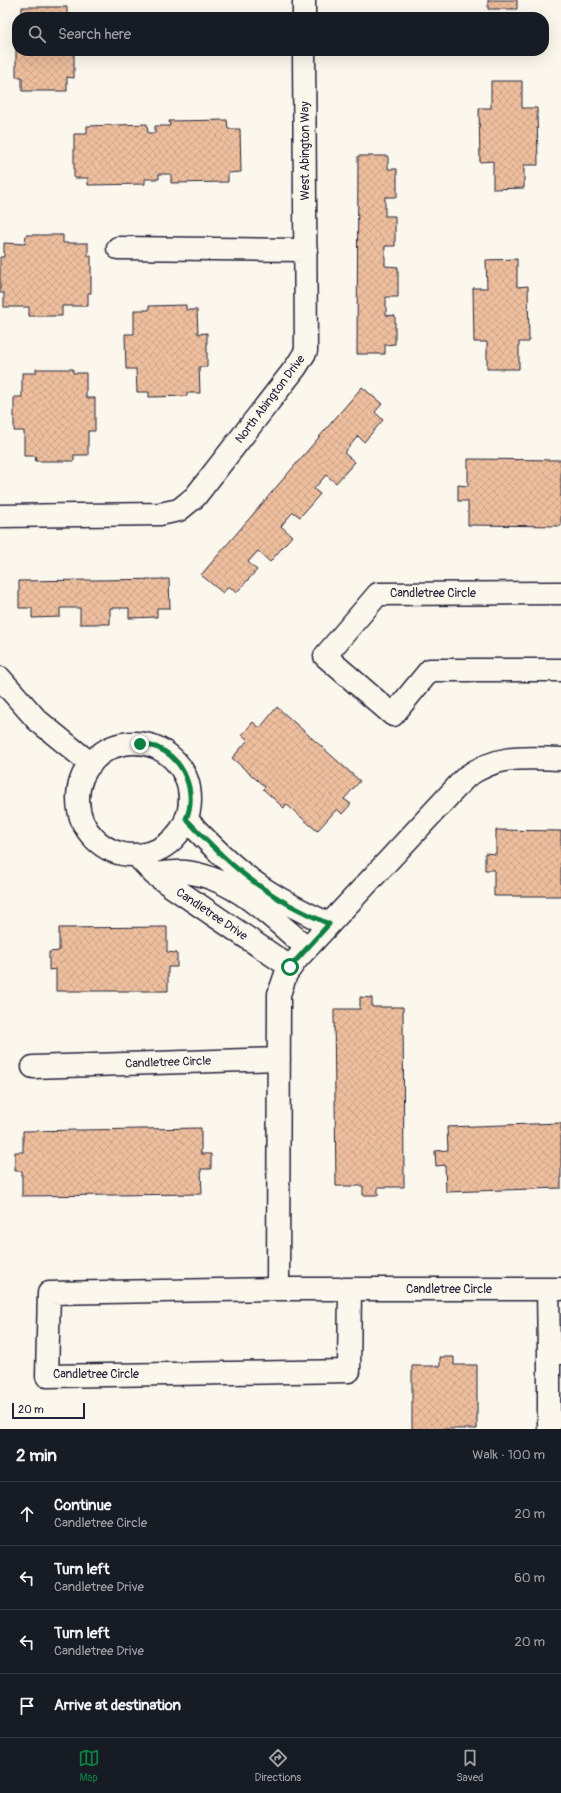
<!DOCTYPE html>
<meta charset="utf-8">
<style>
:root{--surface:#171b24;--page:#242831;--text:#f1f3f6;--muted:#9ea1a6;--line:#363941;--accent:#0b8043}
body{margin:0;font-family:Pangolin,sans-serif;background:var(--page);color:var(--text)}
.scale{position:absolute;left:12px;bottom:10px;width:73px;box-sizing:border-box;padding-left:4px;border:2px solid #22223b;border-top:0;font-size:11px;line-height:14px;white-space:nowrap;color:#22223b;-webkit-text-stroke:3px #fbf7ec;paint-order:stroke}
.stop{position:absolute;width:12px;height:12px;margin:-9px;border:3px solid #0b8043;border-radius:50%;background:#fff}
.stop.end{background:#0b8043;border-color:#fff;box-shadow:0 1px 4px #0008}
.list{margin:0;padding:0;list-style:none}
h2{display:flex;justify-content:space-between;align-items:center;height:52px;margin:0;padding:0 16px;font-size:17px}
h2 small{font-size:13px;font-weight:400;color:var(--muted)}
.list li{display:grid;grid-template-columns:26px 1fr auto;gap:12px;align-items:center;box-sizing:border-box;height:64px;padding:0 16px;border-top:1px solid var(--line)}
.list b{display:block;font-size:15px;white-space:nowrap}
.list p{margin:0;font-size:13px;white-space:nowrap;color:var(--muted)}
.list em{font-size:13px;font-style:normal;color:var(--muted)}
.icon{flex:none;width:22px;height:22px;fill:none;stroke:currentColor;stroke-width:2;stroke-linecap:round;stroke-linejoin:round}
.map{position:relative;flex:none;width:561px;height:1429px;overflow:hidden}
.search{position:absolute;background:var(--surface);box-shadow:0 4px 16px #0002;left:12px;right:12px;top:12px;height:44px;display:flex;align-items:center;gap:10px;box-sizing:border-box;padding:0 14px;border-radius:16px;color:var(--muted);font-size:15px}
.sheet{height:308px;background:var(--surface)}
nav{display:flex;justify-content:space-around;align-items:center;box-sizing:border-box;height:56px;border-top:1px solid var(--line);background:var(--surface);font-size:11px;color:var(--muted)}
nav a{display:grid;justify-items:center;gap:2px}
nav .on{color:var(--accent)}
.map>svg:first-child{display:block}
</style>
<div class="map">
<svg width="561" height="1429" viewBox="0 0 561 1429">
<defs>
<pattern id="building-cross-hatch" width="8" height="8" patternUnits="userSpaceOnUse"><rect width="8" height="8" fill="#eebf9e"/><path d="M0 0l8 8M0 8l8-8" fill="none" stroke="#cca489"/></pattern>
</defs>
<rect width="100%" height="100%" fill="#fbf7ec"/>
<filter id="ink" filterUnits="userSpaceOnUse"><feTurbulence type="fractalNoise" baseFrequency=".025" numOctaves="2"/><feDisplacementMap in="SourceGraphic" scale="8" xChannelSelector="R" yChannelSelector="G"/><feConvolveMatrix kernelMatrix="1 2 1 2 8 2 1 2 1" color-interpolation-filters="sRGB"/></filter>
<g filter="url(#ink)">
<path fill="url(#building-cross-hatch)" stroke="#22223b" d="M488,0H517V9H488Z
M22,7H67V17H22Z
M16,21L17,51H74V78L67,77V91H22V77H16Z
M491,81H522V108H537L538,165H524V188L493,189V161L480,162L479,108H491Z
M227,120L228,129H240L241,172L228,173V182L171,183V174H159V179H145V184L88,185V178H74V134H87V126L147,124L148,133H155V126H170L169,121Z
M358,156H388V169H397V197H385V216H395V246H385V266L398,267V297H386V315L395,316V344L385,345V354H357Z
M26,235H63V243H88V256H91V293H88V306H62V316H29V307H4V293H0V257H4V243L25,244Z
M517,259V287L528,286L529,342H519V369H487V342H474L473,288H487L486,260Z
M186,305V310H197L198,334L207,333V367H199L200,393H187V396L149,397V392H137L136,369H126L125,334H134V310H149V306Z
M36,369H73V373H86V398H95V431H88V455H74V461H35L36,456H24V431H14V397H22V373H36Z
M362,387L382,404L375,412L383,420L364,442L358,436L344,453L355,462L336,483L326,475L314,489L320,494L300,517L293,512L281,526L292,536L270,562L258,551L248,562L257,570L236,593L229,586L223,593L201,575Z
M468,459L561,460V526L468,525V501H458V485L468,486Z
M169,579L170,608H157V617L129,618V608H110V624H80V608H60V617L32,618V608H19V581Z
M277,707L360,781L344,799L351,804L342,814L337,809L317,831L286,804L284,808L263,789L265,787L232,758L248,740L242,735L253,722L260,728Z
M496,830L561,831V896H494V870H485V853L496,854Z
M167,927V952L177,953V967H168V991H56V969L49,970V952L59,951V928Z
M360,997L372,998V1007H403L404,1187H378V1195H363V1186H336L334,1009H360Z
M561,1123V1188L446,1192L445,1165L436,1166L435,1151L448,1150L447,1127Z
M201,1128V1154H211V1169H201L202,1194L22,1196V1171H15V1152H23V1131Z
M440,1357H454V1365H477V1429H412V1366H440Z"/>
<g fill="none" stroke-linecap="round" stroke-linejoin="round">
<defs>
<path id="minor" d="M304,0V17
M118,248L306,250
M0,516L160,514L179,510L195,497L296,367L306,351L304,51
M561,593L378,594L325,656L393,715L430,670H561
M0,678L37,720L91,764
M78 799a56 56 0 1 1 112 0a56 56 0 1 1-112 0Z
M186,819C210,844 235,870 264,889C285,903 307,914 329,924
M137,856L154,874L171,886L290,967
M154,874C164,873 176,871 185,872C234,877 272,918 307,948
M33,1067L279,1059
M278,1289L279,994L286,974L296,960L466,777C499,754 523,758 561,759
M350,1289L349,1371L47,1376L49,1293L278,1289H561
M548,1289L549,1353
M549,1429V1353H561"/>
</defs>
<use href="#minor" stroke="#22223b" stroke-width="25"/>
<use href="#minor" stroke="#fbf7ec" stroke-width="22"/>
</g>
</g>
<g fill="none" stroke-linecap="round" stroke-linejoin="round" filter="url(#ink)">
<path stroke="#0b8043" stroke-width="5" d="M140,744C146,745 153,746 158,748C185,760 197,793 186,819C210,844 235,870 264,889C285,904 307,914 329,924L290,967"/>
</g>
<g text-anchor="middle" stroke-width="3.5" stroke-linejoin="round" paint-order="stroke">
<g font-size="12" fill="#22223b" stroke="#fbf7ec">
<text transform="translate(305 151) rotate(-90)" y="4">West Abington Way</text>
<text transform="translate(270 399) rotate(-53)" y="4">North Abington Drive</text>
<text x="433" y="597">Candletree Circle</text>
<text transform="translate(212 914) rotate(34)" y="4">Candletree Drive</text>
<text transform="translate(168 1062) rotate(-2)" y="4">Candletree Circle</text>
<text x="449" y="1293">Candletree Circle</text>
<text x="96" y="1378">Candletree Circle</text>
</g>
</g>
</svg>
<div class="scale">20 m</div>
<div class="stop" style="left:290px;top:967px"></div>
<div class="stop end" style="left:140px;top:744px"></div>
<div class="search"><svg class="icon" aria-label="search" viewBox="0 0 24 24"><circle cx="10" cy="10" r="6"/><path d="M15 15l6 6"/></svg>Search here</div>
</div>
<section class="sheet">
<h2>2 min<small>Walk · 100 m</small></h2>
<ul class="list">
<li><svg class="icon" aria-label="ahead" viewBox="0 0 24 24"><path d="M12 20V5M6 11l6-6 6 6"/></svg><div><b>Continue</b><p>Candletree Circle</p></div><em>20 m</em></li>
<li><svg class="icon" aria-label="left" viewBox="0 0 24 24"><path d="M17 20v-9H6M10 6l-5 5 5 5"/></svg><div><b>Turn left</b><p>Candletree Drive</p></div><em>60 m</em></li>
<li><svg class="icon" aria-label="left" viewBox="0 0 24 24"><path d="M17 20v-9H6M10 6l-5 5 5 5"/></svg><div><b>Turn left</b><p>Candletree Drive</p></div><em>20 m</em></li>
<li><svg class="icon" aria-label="arrive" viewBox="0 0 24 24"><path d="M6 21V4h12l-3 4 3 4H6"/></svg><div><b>Arrive at destination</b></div></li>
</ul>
</section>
<nav>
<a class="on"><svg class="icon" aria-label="map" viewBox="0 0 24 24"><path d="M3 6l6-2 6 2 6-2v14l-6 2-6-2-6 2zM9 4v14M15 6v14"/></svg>Map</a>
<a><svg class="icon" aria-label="directions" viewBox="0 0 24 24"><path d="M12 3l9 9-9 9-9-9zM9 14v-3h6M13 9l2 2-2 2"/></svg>Directions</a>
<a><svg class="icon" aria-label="saved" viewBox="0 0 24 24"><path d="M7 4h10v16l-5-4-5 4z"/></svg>Saved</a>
</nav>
